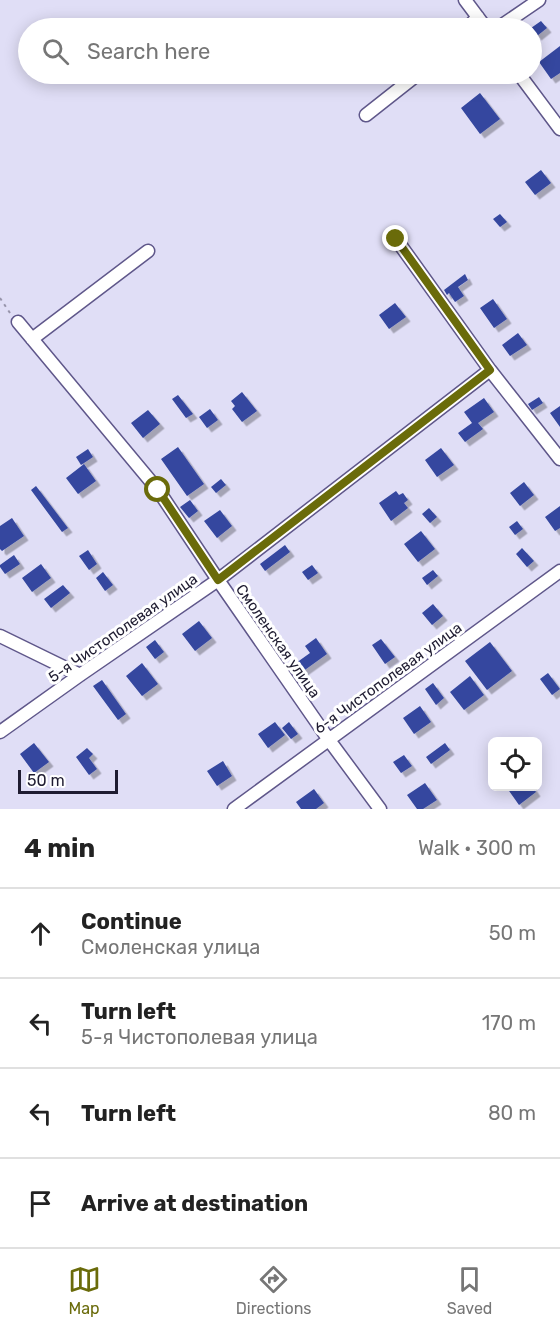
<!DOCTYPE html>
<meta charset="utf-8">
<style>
:root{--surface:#fff;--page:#f2f2f2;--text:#222;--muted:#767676;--line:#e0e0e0;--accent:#6a6b0a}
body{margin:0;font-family:Rubik,sans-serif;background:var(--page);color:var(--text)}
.controls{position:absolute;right:18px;bottom:18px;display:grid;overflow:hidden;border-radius:9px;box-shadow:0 3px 15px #0003}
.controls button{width:54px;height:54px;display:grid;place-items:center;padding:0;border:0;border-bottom:2px solid var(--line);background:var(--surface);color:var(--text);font:30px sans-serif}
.scale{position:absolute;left:18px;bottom:15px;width:100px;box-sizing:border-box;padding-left:6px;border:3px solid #1f1c31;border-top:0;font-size:16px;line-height:21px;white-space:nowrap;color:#1f1c31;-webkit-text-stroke:4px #fff;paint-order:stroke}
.stop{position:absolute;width:18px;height:18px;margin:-14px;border:4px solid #6a6b0a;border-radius:50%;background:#fff}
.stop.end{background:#6a6b0a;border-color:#fff;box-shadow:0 2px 6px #0008}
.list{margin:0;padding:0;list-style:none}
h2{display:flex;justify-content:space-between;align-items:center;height:78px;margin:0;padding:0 24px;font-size:26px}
h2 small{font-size:20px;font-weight:400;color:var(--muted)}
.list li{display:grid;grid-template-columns:39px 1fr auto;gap:18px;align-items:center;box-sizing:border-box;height:90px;padding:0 24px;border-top:2px solid var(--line)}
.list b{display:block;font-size:22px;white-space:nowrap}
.list p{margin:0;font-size:20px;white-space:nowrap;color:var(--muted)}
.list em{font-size:20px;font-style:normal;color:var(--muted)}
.icon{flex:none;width:33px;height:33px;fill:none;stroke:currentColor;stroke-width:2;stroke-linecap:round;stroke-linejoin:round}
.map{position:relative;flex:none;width:560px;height:809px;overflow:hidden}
.search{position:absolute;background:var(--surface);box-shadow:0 3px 15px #0003;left:18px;right:18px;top:18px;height:66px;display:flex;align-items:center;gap:15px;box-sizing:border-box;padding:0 21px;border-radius:33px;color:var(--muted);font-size:22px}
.sheet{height:438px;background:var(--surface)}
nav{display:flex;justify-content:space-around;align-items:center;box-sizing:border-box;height:84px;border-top:2px solid var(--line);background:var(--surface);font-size:16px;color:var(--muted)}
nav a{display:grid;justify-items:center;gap:3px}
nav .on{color:var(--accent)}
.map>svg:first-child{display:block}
</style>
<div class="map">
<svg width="560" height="809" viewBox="0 0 560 809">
<defs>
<filter id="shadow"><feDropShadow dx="4.5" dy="4.5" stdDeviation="0" flood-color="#0004"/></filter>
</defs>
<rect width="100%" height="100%" fill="#e0def6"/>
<path fill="#34479f" filter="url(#shadow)" d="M541,21L547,28L537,36L531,28Z
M560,46V73L551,79L539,62Z
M480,93L500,119L480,134L461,108Z
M541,170L551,183L535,195L525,182Z
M500,214L507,222L500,227L493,219Z
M465,274L468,280L458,287L464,296L455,302L449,293L447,295L444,290Z
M493,299L507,319L494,328L480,308Z
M395,303L406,317L389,329L379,315Z
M518,333L527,345L510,356L502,345Z
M242,392L257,411L242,422L232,409L235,406L231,401Z
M178,395L193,414L186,418L172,399Z
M539,397L543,403L532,410L528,404Z
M484,398L494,412L478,423L483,429L465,442L458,433L472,423L464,412Z
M560,406V427L550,413Z
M210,409L218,420L207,428L199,417Z
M148,410L160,424L143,438L131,423Z
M178,447L204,484L187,496L161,459Z
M441,448L454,465L437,477L425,460Z
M88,449L93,457L81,465L76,457Z
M84,464L96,481L78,494L66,478Z
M221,479L226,485L216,493L211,487Z
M524,482L534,495L520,506L510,493Z
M36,486L68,528L62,532L31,490Z
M396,491L399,495L403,493L408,500L404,503L408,508L391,521L379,503Z
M190,500L198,511L189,518L180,507Z
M560,506V528L555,531L545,517Z
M429,508L437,517L430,523L422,514Z
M220,510L232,526L217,538L204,521Z
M12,518L24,536L2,551L0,549V526Z
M517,521L523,529L515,535L509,527Z
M421,531L435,549L418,562L404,544Z
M285,545L290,552L265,571L260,564Z
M522,548L534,561L527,567L516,554Z
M88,550L97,564L89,570L79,556Z
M14,555L20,564L5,574L0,567V565Z
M41,564L51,578L32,592L22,578Z
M312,565L318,573L308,580L302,572Z
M433,570L438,576L427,585L422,578Z
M103,572L113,585L105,591L96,578Z
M63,585L70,593L51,608L44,599Z
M433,604L443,616L432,625L422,613Z
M199,621L212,638L195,651L182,634Z
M316,638L327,654L302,672L296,663L310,653L305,646Z
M381,639L395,657L385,664L372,645Z
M155,640L164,652L155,659L146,647Z
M490,642L512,671L487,690L465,661Z
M142,663L158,684L142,696L126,676Z
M548,673L560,689L552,695L540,679Z
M470,676L484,695L464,710L450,692Z
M102,680L126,714L118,720L93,686Z
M433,683L444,698L436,705L425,689Z
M420,706L431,722L414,734L403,718Z
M275,722L285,735L268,748L258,734Z
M289,722L298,734L291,739L282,728Z
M34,743L49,762L34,773L20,754Z
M445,743L450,750L431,764L426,757Z
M87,748L93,754L89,758L97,769L89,775L76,757Z
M404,755L412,766L401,773L393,762Z
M223,761L232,776L217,786L207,771Z
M425,783L437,800L423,809H417L407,795Z
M509,786H532L536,792L519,805L507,788Z
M314,789L324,803L316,809H301L296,802Z"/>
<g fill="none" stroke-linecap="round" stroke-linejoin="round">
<defs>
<path id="street" d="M465,0L486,28
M467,28L478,17
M498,28L539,0
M519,74L560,129
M366,115L418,74
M396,239L490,370L560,459
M18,322L158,490L218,580L329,740L380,809
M32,339L148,251
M0,636L80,675
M0,732L80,675L218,580L490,370
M234,809L560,571"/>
</defs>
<use href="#street" stroke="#5f578a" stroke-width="15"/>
<path stroke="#9794ab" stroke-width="2" stroke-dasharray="3 4.5" stroke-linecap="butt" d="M0,298L10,313"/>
<use href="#street" stroke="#fff" stroke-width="12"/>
</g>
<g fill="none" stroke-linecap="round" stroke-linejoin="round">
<path stroke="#6a6b0a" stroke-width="8" d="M158,490L218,580L490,370L396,239"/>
</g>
<g text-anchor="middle" stroke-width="6" stroke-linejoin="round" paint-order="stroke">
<g font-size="15" fill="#1f1c31" stroke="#fff">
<text transform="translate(123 628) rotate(-35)" y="5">5-я Чистополевая улица</text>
<text transform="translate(278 641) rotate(55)" y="5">Смоленская улица</text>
<text transform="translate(388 678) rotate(-36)" y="5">6-я Чистополевая улица</text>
</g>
</g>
</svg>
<div class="controls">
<button><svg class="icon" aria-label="locate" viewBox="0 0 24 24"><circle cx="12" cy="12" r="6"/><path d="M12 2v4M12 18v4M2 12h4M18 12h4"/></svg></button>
</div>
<div class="scale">50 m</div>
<div class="stop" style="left:158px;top:490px"></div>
<div class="stop end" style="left:396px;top:239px"></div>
<div class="search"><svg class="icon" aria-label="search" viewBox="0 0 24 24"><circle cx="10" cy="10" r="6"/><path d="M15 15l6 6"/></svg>Search here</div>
</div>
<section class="sheet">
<h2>4 min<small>Walk · 300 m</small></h2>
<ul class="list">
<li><svg class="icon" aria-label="ahead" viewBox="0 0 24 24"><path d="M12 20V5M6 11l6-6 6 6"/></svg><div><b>Continue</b><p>Смоленская улица</p></div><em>50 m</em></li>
<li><svg class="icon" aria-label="left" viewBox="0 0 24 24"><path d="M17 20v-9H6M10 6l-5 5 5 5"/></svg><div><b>Turn left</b><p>5-я Чистополевая улица</p></div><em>170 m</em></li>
<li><svg class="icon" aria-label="left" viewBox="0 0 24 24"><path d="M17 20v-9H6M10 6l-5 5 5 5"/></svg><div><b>Turn left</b></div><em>80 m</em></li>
<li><svg class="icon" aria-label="arrive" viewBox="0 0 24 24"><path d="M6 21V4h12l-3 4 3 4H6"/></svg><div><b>Arrive at destination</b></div></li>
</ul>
</section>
<nav>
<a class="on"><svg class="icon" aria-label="map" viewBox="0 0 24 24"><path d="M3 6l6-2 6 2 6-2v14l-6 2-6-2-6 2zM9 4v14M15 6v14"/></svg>Map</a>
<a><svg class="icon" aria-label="directions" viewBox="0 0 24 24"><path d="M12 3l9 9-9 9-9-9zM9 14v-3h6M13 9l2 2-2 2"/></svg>Directions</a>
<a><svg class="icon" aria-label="saved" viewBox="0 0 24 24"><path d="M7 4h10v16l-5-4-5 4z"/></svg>Saved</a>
</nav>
